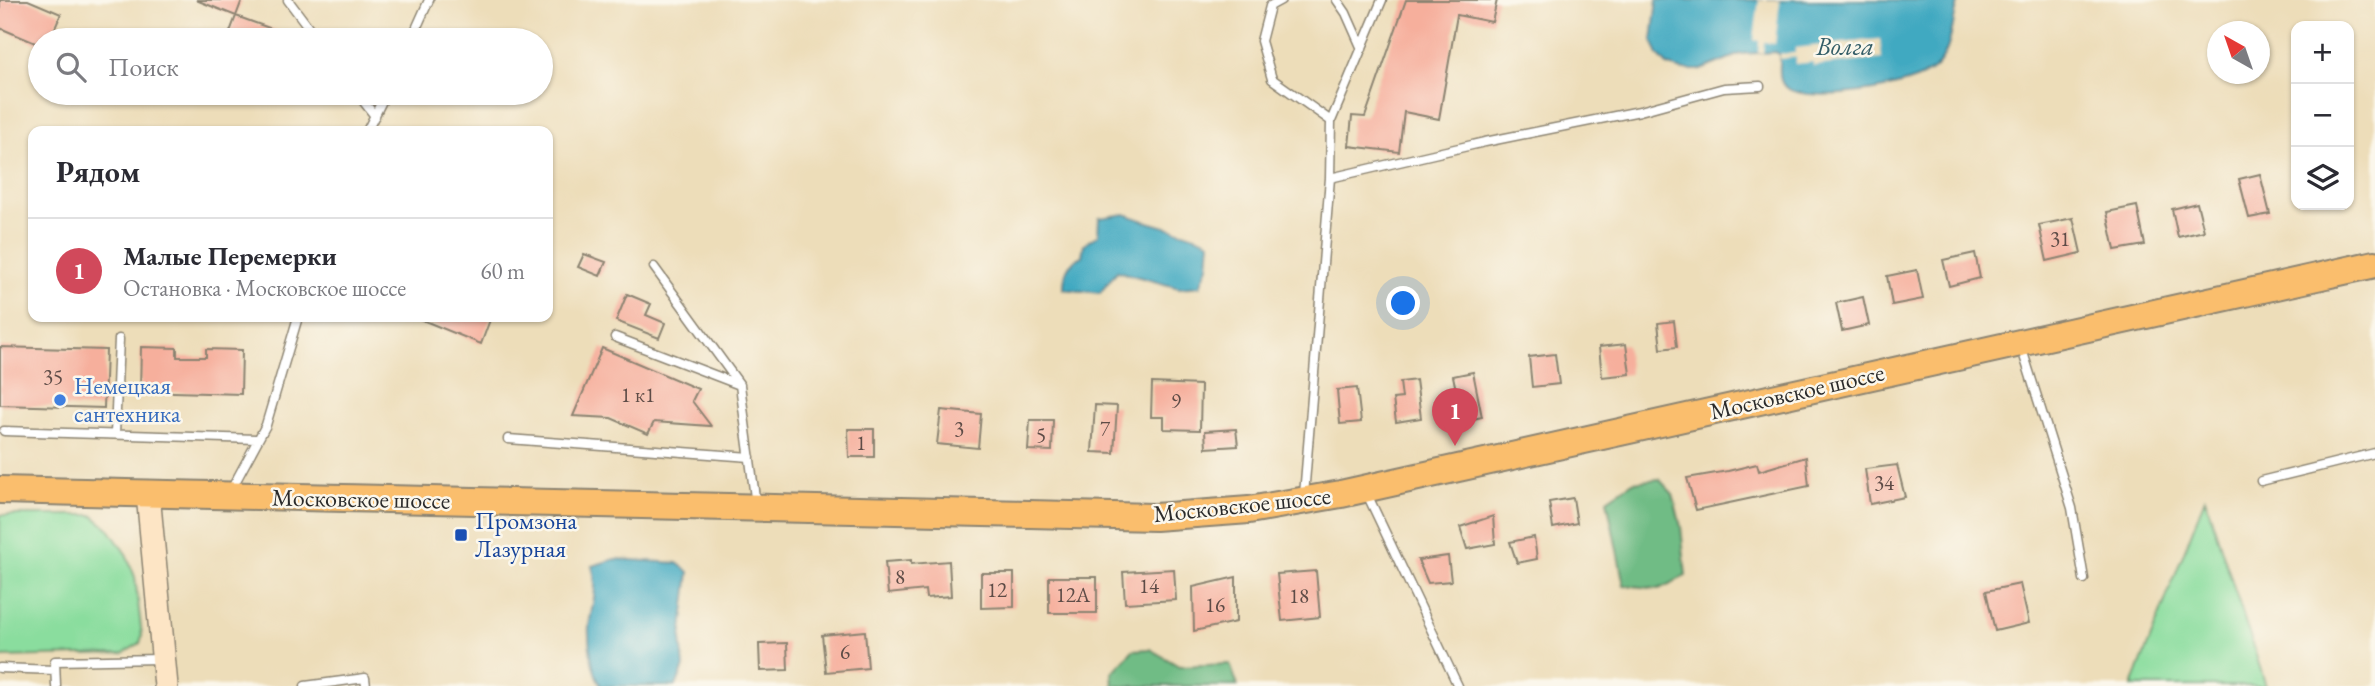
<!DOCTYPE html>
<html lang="ru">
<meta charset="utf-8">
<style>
:root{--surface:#fff;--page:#f7f7f7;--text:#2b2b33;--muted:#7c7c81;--line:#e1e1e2;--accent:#d1495b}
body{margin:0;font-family:"EB Garamond",serif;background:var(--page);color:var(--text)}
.controls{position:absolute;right:21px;top:21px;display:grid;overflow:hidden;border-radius:14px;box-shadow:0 2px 5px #0004}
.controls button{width:63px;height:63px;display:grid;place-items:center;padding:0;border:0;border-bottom:2px solid var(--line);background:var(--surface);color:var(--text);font:35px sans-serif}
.compass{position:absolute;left:2207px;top:21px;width:63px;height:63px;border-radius:50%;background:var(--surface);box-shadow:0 2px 5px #0004;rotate:320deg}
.you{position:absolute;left:1404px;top:304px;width:24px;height:24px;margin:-18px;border:5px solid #fff;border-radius:50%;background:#1a73e8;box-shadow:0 0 0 10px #1a73e833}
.badge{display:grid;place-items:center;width:46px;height:46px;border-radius:50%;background:var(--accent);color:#fff;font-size:23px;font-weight:700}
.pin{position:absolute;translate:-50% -58px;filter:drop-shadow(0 2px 4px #0008)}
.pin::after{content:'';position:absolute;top:37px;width:24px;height:21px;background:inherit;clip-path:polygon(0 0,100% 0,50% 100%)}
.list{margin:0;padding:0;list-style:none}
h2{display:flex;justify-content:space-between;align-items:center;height:91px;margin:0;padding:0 28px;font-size:30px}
h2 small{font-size:23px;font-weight:400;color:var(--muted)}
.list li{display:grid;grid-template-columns:46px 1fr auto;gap:21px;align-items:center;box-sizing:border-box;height:105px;padding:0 28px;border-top:2px solid var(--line)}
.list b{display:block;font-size:26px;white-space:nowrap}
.list p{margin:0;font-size:23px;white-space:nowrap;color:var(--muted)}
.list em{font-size:23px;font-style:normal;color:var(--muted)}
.icon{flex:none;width:38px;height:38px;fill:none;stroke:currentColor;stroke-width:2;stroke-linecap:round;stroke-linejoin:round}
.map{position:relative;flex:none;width:2375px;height:686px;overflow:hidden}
.search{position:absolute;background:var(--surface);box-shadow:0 2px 5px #0004;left:28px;top:28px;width:525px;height:77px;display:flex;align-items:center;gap:18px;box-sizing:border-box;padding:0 24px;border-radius:38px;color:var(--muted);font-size:26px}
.panel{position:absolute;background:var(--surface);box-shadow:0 2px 5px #0004;left:28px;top:126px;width:525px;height:196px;border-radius:14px}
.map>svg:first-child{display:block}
</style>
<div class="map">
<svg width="2375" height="686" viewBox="0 0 2375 686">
<rect width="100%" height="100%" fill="#fbf7ec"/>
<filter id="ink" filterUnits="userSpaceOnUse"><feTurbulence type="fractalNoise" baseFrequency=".0143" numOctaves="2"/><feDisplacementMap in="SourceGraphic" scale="14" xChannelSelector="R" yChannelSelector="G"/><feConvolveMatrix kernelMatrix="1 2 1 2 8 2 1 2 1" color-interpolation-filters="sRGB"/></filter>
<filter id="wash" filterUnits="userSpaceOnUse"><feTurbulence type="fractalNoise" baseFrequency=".00686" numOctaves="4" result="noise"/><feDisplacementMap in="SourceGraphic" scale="28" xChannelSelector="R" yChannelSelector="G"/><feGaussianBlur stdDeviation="1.57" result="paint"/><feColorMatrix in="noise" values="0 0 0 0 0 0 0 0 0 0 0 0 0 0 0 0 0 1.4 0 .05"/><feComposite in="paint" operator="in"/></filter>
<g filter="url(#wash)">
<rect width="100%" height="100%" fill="#edddb9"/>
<path fill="#8add9e" stroke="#5a8464" stroke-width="2" d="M2205,498L2266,686H2132Z
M0,515H92L108,528L126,554L135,577L142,636L140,643L122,654L0,657Z"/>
<path fill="#6fbc85" stroke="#4d7458" stroke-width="2" d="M1659,479L1673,494L1681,527L1686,576L1659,589L1624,585L1607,500L1633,482Z
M1150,649L1179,666L1230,664L1238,686H1113L1112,673L1133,650Z"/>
<path fill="#41a9c1" stroke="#366a76" stroke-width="2" d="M1657,0H1959C1951,23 1953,52 1934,69C1913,89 1813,103 1788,89C1776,82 1781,66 1780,55L1776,52L1740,54L1701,70H1683L1668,66L1658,55L1652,40Z
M1125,214C1153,226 1183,229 1210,242L1208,266L1200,286L1179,288L1117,271L1100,293L1064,289C1064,273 1067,263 1082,256L1084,244L1098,235L1099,218Z
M615,559L677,563L689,572L681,639L684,667L676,686H601C592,670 588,644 589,626C592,605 599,587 592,566Z"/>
<path fill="#edddb9" d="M1759,0H1780L1775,44L1764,42L1763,53H1758L1759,41L1754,40Z
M1880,39L1882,59L1813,66V62L1796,64V57L1780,59V54L1795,53V48Z"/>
<g id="blocks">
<path fill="#f6af9c" d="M0,0H28L61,14L50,40H40V45L0,28Z
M196,0H242L236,16Z
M1406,0H1497L1492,22L1457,15L1439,119L1404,112L1399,152L1349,146L1352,116L1365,117Z
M236,16L297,38V40H227Z
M2260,174L2270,214L2249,218L2239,179Z
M2197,203L2204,231L2178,237L2172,209Z
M2137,206L2145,245L2115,250L2107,212Z
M2073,218L2081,253L2047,261L2039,225Z
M1975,253L1980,278L1949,286L1943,260Z
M584,254L606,262L600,276L578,267Z
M1917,270L1923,299L1892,305L1887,276Z
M627,294L651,304L646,315L665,323L659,338L616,321Z
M1863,297L1869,325L1842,331L1836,303Z
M415,317H491L481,344Z
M1674,321L1677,347L1661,349L1658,323Z
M1626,344L1630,374L1602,377L1599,347Z
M0,347L106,350L104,408L0,405Z
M141,347L177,348V357H206V349L242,350L241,394L140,391Z
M602,348L698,389L692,401L711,426L654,422L648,434L611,418L573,416Z
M1555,354L1559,384L1532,387L1529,357Z
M1473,372L1482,417L1456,423L1449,391L1456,390L1453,376Z
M1416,380L1421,418L1396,422L1393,399L1402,398L1400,382Z
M1152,383L1201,385L1200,430L1164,429V417H1151Z
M1357,388L1361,422L1340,424L1337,390Z
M1095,405L1117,406L1114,453L1092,452Z
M941,410L981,414L978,448L937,444Z
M1030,420H1053L1052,451L1028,450Z
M848,429H874V457H849Z
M1236,429L1238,446L1206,448L1205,431Z
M1806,457L1809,486L1696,510L1687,478L1728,471L1757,464L1759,471Z
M1897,465L1905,497L1870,504L1865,469Z
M1573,498L1577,523L1553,528L1549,502Z
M1493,516L1495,544L1467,549L1460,527Z
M1534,537L1537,559L1517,563L1510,542Z
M1448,556L1451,581L1428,583L1418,560Z
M911,560V564L949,561L951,596L926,598L925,590L888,594L885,562Z
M1174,569L1176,600L1125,603L1123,572Z
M1316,571L1320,617L1282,621L1277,574Z
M981,573H1014V607L981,608Z
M1049,577H1097V613H1049Z
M1236,577V622L1194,631L1193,587Z
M2020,584L2029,623L1995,631L1986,591Z
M865,631L868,668L826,672L822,635Z
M787,643L788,670L760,671L759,644Z"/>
</g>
</g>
<g filter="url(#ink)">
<use href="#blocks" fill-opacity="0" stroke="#8c8472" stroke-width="2"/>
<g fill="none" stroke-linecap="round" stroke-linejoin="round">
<defs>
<path id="lane" d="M288,0L318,40
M1281,0L1270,6L1261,41L1272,79L1331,121
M1337,0L1346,13L1362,49
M411,40L429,0
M357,93L375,116
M367,131L386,93
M1330,178L1485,142L1640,111L1724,88L1760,86
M654,267L740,385L756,505
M615,337L740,385
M2021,346L2072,508L2084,579
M4,431L256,439
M115,434L119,339
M508,439L750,457
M2261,481L2375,453
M231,490L266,425L298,317
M1366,492L1458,686
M1304,495L1330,178L1331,121L1382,0
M0,668L55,670
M56,686L55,661L160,659
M305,686L365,678L366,686"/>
<path id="secondary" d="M148,494L166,686"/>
<path id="primary" d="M0,490L1155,517L1249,510L1341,494L2375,264"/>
</defs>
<use href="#lane" stroke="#8c8472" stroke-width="11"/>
<use href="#secondary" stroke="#8c8472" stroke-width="26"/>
<use href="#primary" stroke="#8c8472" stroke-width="30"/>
<use href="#lane" stroke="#fff" stroke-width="8"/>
<use href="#secondary" stroke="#fde5c5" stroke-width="23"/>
<use href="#primary" stroke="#fabe6d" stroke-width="26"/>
</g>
</g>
<circle fill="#3f7fe0" stroke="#fbf7ec" stroke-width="2.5" cx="60" cy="400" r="7"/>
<rect fill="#1a4fb4" stroke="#fbf7ec" stroke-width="2.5" x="454" y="528" width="14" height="14" rx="3.5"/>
<g text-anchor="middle" stroke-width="5" stroke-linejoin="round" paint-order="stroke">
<g font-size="21" fill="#5e4c47">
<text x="2060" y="246">31</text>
<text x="53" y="384">35</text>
<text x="638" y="402">1 к1</text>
<text x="1176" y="408">9</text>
<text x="959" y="436">3</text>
<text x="1105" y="436">7</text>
<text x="1041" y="442">5</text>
<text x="861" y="450">1</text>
<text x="1884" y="490">34</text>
<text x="900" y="584">8</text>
<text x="1149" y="593">14</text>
<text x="997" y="597">12</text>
<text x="1073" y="602">12А</text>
<text x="1299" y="603">18</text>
<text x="1215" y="612">16</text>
<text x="845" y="659">6</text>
</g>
<g font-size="24" fill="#366cbe" stroke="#fbf7ec" text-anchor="start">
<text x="74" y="394">Немецкая<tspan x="74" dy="28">сантехника</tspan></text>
</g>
<g font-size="24" fill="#2b2b2b" stroke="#fbf7ec">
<text transform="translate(1797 392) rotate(-13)" y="8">Московское шоссе</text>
<text transform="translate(361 499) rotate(1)" y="8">Московское шоссе</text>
<text transform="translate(1242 505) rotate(-6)" y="8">Московское шоссе</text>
</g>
<g font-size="24" fill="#164399" stroke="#fbf7ec" text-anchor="start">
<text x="475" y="529">Промзона<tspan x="475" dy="28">Лазурная</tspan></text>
</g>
<g font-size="26" font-style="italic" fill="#345d67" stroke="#fbf7ec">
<text x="1845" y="55">Волга</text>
</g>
</g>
</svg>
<div class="controls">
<button>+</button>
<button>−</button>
<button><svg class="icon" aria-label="layers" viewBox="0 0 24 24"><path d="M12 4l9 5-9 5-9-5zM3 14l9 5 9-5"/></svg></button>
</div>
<svg class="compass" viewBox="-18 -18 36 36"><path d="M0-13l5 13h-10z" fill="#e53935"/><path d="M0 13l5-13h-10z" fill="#7c7c81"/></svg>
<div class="you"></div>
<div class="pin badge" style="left:1455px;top:446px">1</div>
<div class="search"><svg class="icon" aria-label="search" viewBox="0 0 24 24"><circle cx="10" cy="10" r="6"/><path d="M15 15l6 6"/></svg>Поиск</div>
<section class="panel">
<h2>Рядом<small></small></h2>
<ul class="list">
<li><span class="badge">1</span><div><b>Малые Перемерки</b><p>Остановка · Московское шоссе</p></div><em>60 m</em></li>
</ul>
</section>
</div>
